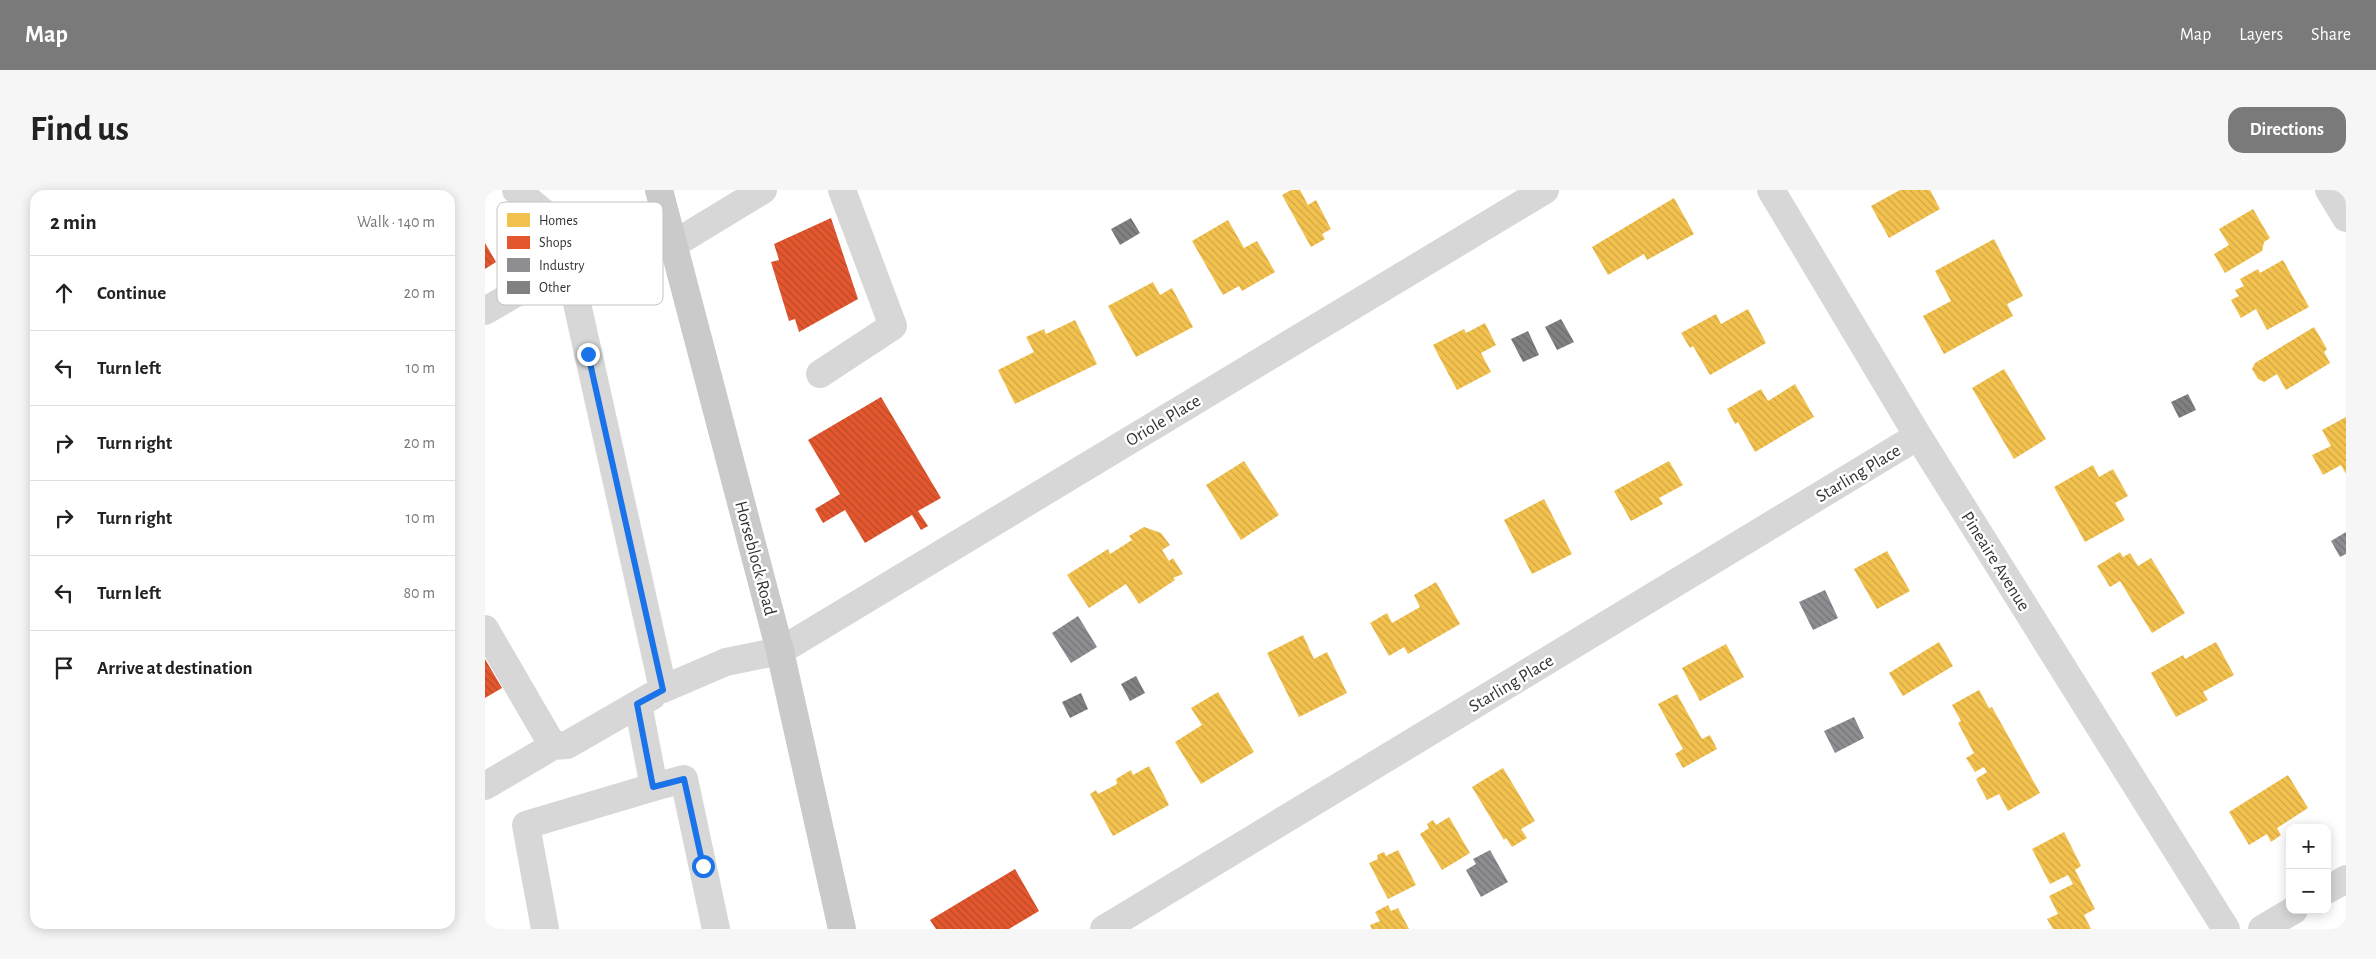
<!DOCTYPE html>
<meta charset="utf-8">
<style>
:root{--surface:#fff;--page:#f6f6f6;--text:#222;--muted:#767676;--line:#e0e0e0;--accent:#7a7a7a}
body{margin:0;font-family:"Alegreya Sans",sans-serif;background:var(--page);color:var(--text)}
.controls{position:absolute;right:15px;bottom:15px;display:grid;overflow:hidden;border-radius:10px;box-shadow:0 2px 12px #0003}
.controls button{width:45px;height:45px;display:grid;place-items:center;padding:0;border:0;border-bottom:1px solid var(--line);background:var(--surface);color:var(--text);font:25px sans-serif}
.stop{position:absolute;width:15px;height:15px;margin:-11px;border:4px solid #1a73e8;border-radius:50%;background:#fff}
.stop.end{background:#1a73e8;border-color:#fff;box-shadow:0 1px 5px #0008}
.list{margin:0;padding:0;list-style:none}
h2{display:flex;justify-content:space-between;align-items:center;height:65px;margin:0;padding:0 20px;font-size:21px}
h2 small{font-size:16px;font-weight:400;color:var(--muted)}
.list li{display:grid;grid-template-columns:32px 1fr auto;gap:15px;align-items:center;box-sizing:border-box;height:75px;padding:0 20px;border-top:1px solid var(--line)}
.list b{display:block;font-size:19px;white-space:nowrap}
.list em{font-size:16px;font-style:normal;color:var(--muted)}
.icon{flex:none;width:28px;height:28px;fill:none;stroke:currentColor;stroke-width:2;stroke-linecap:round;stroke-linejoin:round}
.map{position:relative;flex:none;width:1861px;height:739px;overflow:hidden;border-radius:15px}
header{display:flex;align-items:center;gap:30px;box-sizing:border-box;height:70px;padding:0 25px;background:var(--accent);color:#fff}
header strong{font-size:24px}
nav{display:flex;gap:28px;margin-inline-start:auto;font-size:18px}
.intro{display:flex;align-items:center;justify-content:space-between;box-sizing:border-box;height:120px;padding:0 30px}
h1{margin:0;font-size:35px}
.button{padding:12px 22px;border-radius:15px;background:var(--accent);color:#fff;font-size:18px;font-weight:700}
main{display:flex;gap:30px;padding:0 30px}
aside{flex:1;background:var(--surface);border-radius:15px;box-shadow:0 2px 12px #0003}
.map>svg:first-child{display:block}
</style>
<header>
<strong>Map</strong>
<nav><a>Map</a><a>Layers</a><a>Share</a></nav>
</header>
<div class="intro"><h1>Find us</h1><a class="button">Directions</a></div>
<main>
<aside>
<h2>2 min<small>Walk · 140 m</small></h2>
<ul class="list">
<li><svg class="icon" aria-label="ahead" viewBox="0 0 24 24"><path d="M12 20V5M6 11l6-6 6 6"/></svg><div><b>Continue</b></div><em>20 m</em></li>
<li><svg class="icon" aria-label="left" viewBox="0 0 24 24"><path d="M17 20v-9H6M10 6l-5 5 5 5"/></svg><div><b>Turn left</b></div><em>10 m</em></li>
<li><svg class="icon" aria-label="right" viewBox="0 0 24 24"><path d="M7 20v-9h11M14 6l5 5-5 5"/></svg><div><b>Turn right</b></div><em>20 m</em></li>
<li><svg class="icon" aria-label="right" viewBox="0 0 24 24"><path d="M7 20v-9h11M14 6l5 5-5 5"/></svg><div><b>Turn right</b></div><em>10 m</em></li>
<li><svg class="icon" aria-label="left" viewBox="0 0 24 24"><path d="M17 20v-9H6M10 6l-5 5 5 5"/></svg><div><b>Turn left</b></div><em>80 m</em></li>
<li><svg class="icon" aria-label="arrive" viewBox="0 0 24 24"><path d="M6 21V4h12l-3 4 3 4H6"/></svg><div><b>Arrive at destination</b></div></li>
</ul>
</aside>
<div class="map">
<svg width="1861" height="739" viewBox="0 0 1861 739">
<defs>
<pattern id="homes-back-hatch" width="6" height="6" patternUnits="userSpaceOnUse" patternTransform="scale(1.25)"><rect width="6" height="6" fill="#f2c14e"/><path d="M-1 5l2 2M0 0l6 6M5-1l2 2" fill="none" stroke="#d0a645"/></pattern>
<pattern id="shops-back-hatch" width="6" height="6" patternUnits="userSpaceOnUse" patternTransform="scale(1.25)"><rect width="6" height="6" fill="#e4572e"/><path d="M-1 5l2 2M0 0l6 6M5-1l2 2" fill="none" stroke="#b94928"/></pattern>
<pattern id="industry-back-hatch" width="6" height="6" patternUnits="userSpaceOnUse" patternTransform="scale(1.25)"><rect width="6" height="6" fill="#8d8d92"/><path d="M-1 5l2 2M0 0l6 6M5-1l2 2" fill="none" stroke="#747478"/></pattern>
<pattern id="building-back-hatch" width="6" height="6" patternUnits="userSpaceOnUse" patternTransform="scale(1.25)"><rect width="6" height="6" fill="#818181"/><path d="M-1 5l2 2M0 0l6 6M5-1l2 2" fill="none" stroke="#6a6a6a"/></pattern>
</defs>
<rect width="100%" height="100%" fill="#fff"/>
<path fill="url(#homes-back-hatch)" d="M806,0H815L823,15L831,10L846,39L837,44L840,49L826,57L797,5Z
M1415,0H1445L1455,19L1404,48L1386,16Z
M1189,8L1209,44L1162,70L1159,64L1123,85L1107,57Z
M1768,19L1785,48L1779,52L1777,61L1740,83L1729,64L1744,55L1734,39Z
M743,30L759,58L772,51L790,82L757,101L754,96L738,105L707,51Z
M1509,49L1538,106L1522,114L1528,126L1459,164L1438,126L1466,111L1450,81Z
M1798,70L1824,117L1782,140L1771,119L1756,128L1746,110L1754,106L1750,100L1759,96L1755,89L1773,79L1775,83Z
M668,92L675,105L687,98L708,137L651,167L623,116Z
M1263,119L1281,153L1225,185L1208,156L1205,158L1196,143L1231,124L1236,134Z
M590,130L612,174L530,214L513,180L549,162L541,147L559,139L561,144Z
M1000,133L1011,155L996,163L1006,182L972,200L948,155L979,139L981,143Z
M1829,137L1842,159L1839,162L1845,173L1801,200L1792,184L1779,192L1773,189L1767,179L1770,173Z
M1519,179L1561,249L1529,269L1487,198Z
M1310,194L1329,227L1270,262L1253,232L1250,234L1242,219L1276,199L1283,211Z
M1861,227V284L1856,275L1838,285L1827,265L1846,256L1837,240Z
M759,271L794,325L756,350L721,295Z
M1184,271L1198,295L1174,308L1178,314L1146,331L1129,301Z
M1608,275L1614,287L1628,279L1643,306L1630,313L1640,330L1600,352L1569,297Z
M1059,309L1087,364L1047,384L1019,330Z
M659,337L676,343L685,355L677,360L684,371L688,368L698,384L688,388L690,390L654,414L641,394L604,418L582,385L623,359L625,364L647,350L644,346Z
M1402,361L1425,401L1392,419L1369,379Z
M1635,362L1638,367L1645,363L1653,376L1666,368L1700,423L1667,443L1635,391L1625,397L1612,376Z
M951,392L975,434L923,464L919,457L904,466L885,433L902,423L907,433L935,417L929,405Z
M818,445L829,469L842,462L862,503L814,527L782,463Z
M1454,452L1468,476L1418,506L1404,483Z
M1731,452L1749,485L1718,502L1723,510L1691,527L1666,483L1698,465L1700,469Z
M1241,454L1259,487L1215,511L1197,478Z
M1494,500L1504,518L1507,517L1555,603L1523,621L1514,604L1502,610L1491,589L1502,582L1499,577L1490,582L1481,568L1489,563L1473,533L1476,531L1467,515Z
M733,502L769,562L716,594L690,552L717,535L706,518Z
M1192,504L1217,549L1225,545L1232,559L1198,578L1190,564L1198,559L1173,514Z
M664,576L684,615L628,646L605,604L611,600L613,604L632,594L631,589L646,580L648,585Z
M1018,578L1050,631L1036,639L1042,648L1027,657L1021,648L1019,650L987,597Z
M1803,585L1823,618L1792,638L1796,645L1786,652L1782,644L1764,655L1744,622Z
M964,627L985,663L957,680L935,644L944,638L942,634L948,630L951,635Z
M1579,642L1596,676L1590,680L1610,719L1599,725L1606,739H1568L1562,729L1573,724L1564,706L1588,694L1583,685L1565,694L1547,659Z
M913,660L931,695L903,709L884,673L893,669L892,665L899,662L901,666Z
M903,715L906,721L913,718L924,739H887L885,735L895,731L890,722Z"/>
<path fill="url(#shops-back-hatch)" d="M346,28L373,109L314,142L310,129L304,131L286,72L294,70L289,54Z
M0,53L11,72L0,79Z
M396,207L456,308L433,321L443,336L436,340L427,325L380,353L360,320L338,333L330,319L355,304L323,250Z
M0,469L17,498L0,508Z
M530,679L554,721L524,739H451L445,730Z"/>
<path fill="url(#industry-back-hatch)" d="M1861,342V364L1855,367L1846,351Z
M1340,400L1353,428L1328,440L1314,412Z
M593,426L612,457L586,473L567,443Z
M1369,527L1379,548L1350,563L1339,541Z
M1005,660L1023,692L996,707L981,680L991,674L988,669Z"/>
<path fill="url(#building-back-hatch)" d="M646,28L655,43L635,55L626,39Z
M1076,129L1089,152L1072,160L1060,137Z
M1043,141L1054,165L1038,172L1026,149Z
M1703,204L1711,220L1694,228L1686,212Z
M651,486L660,503L645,511L636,494Z
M596,503L603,519L585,528L577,512Z"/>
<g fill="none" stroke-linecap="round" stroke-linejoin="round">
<path stroke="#d7d7d7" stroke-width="28" d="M278,0L189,54L133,67L83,73L178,499L241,472L295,461L1060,0
M1286,0L1433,246L1741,739
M1844,0L1861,28
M0,121L83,73L75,36L31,0
M335,184L408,136L357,0
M0,439L68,556L82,555L167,506
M153,514L169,597L199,589L231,739
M0,596L68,556
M1842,700L1861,689
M60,739L41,635L169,597
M619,739L1433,246
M1777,739L1809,720"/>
<path stroke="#cacaca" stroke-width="28" d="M174,0L295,461L357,739"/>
</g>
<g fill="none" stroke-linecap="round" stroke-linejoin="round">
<path stroke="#1a73e8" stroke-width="6" d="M103,164L178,500L152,514L168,597L199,589L218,676"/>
</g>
<g text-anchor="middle" stroke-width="5" stroke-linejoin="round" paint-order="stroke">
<g font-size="18" fill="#333" stroke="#fff">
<text transform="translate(678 230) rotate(-31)" y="6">Oriole Place</text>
<text transform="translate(1373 283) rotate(-31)" y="6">Starling Place</text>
<text transform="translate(271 368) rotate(75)" y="6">Horseblock Road</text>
<text transform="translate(1511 371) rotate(58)" y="6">Pineaire Avenue</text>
<text transform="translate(1026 493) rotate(-31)" y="6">Starling Place</text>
</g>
</g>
<rect x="12" y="12" width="166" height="103" rx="8" fill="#fff" stroke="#c2c2c2" stroke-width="1"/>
<rect x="22" y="23" width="23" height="14" fill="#f2c14e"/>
<rect x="22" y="46" width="23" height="13" fill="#e4572e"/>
<rect x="22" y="68" width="23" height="14" fill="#8d8d92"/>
<rect x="22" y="91" width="23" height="13" fill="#818181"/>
<g font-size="14" fill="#333">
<text x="54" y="35">Homes</text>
<text x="54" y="57">Shops</text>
<text x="54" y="80">Industry</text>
<text x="54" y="102">Other</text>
</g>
</svg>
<div class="controls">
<button>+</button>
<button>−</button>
</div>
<div class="stop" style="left:218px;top:676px"></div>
<div class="stop end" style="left:103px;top:164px"></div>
</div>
</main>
